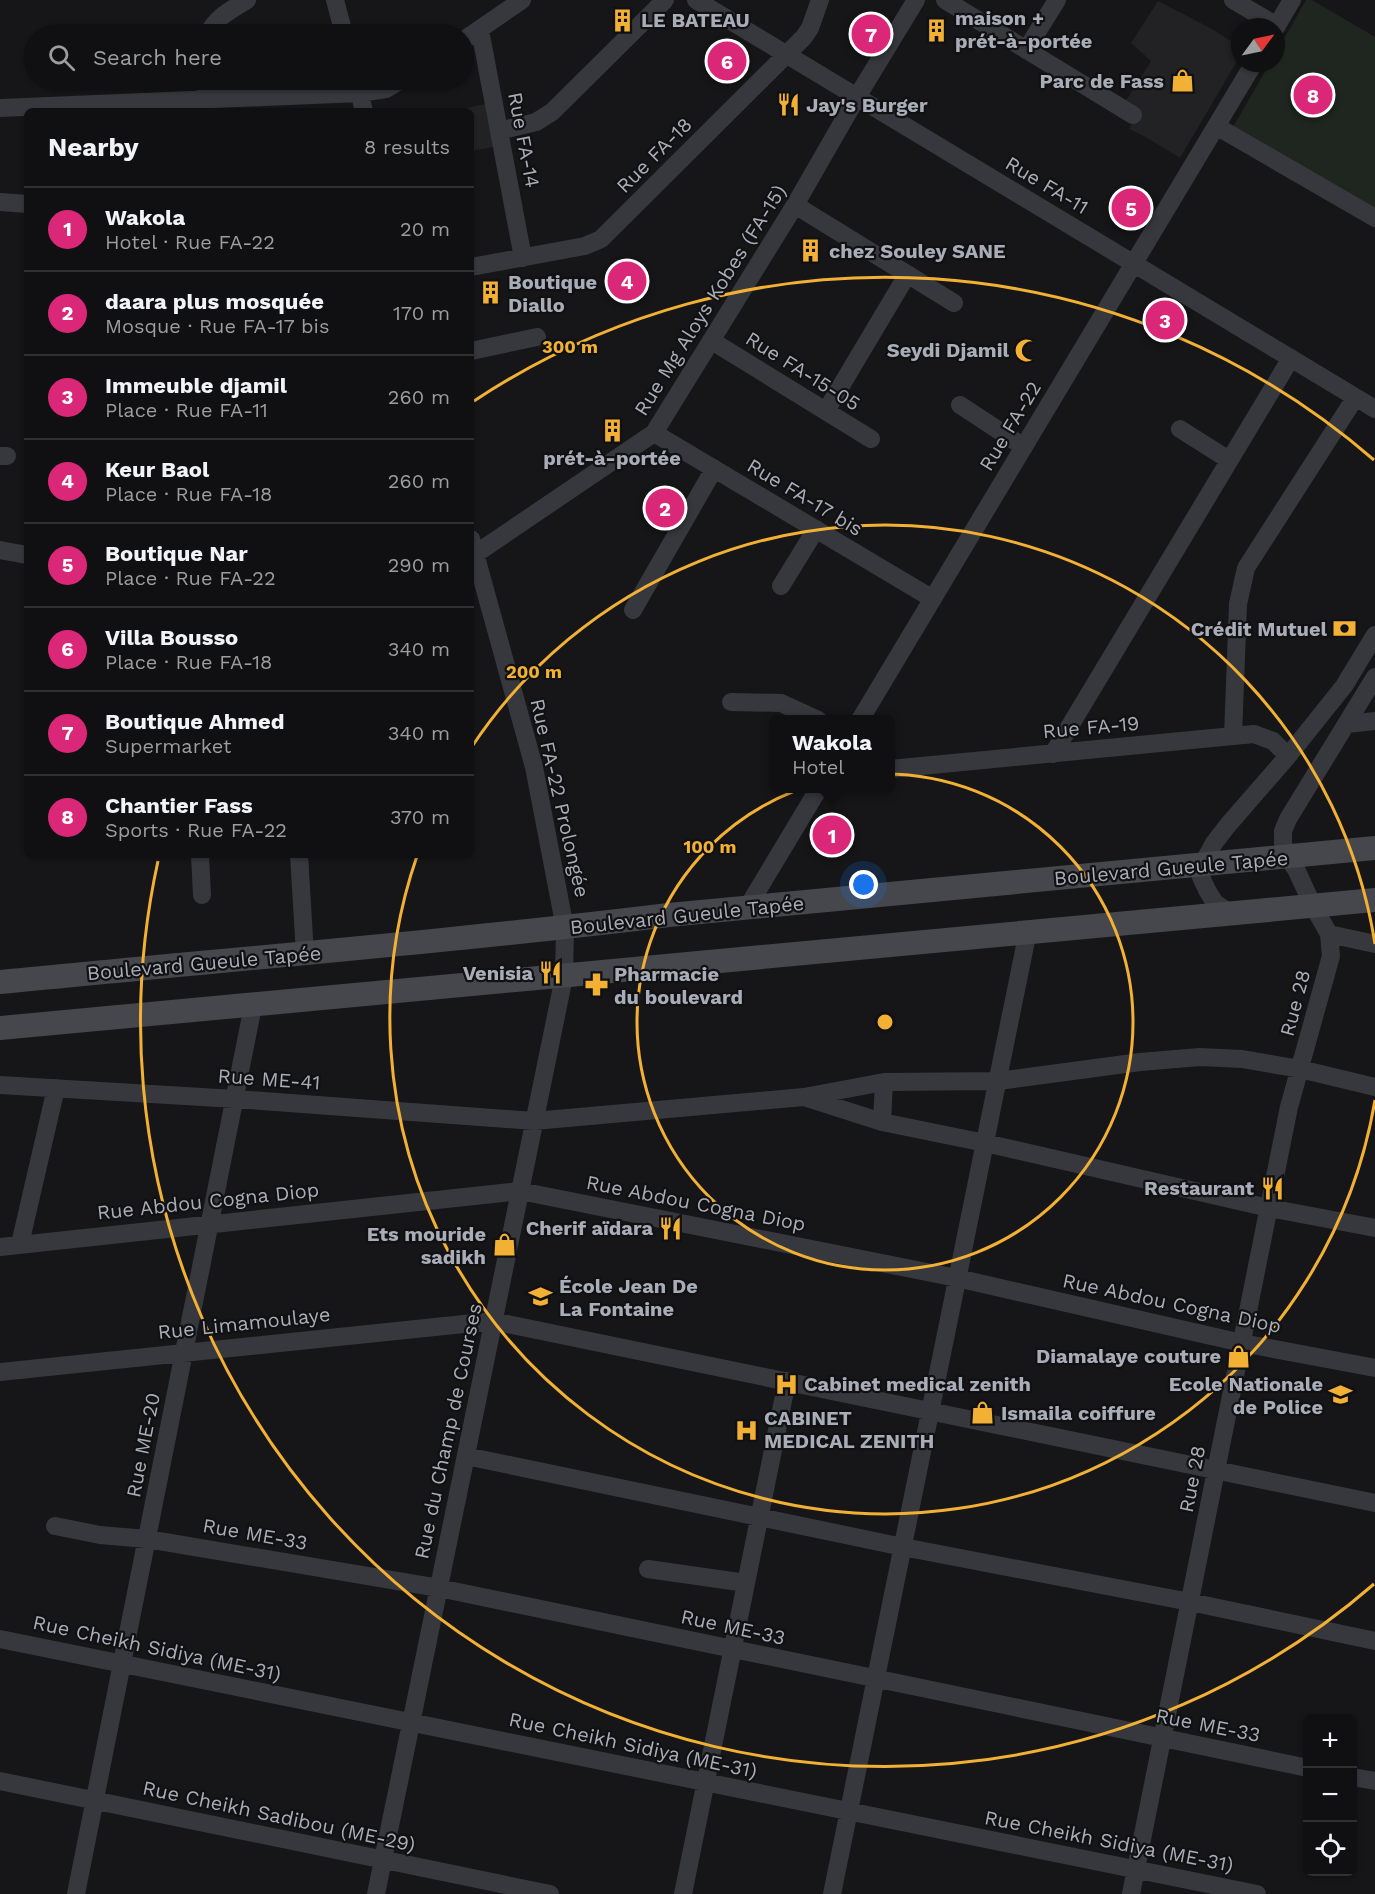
<!DOCTYPE html>
<meta charset="utf-8">
<style>
:root{--surface:#101012;--page:#19191b;--text:#f1f3f6;--muted:#9c9d9f;--line:#303032;--accent:#db2777}
body{margin:0;font-family:"Work Sans",sans-serif;background:var(--page);color:var(--text)}
.controls{position:absolute;right:18px;bottom:18px;display:grid;overflow:hidden;border-radius:9px;box-shadow:0 2px 4px #0004}
.controls button{width:54px;height:54px;display:grid;place-items:center;padding:0;border:0;border-bottom:2px solid var(--line);background:var(--surface);color:var(--text);font:30px sans-serif}
.compass{position:absolute;left:1231px;top:18px;width:54px;height:54px;border-radius:50%;background:var(--surface);box-shadow:0 2px 4px #0004;rotate:57deg}
.you{position:absolute;left:864px;top:885px;width:21px;height:21px;margin:-15px;border:4px solid #fff;border-radius:50%;background:#1a73e8;box-shadow:0 0 0 9px #1a73e833}
.badge{display:grid;place-items:center;width:39px;height:39px;border-radius:50%;background:var(--accent);color:#fff;font-size:20px;font-weight:700}
.pin{position:absolute;translate:-50% -50%;border:3px solid #fff;box-shadow:0 2px 6px #0006}
.popup{position:absolute;left:769px;top:715px;width:126px;height:78px;box-sizing:border-box;display:grid;place-content:center;border-radius:9px;background:var(--surface);filter:drop-shadow(0 2px 4px #0005);font-size:20px;white-space:nowrap;color:var(--muted)}
.popup b{font-size:22px;color:var(--text)}
.popup::after{content:'';position:absolute;left:50%;top:100%;margin-left:-12px;border:12px solid transparent;border-top-color:var(--surface)}
.list{margin:0;padding:0;list-style:none}
h2{display:flex;justify-content:space-between;align-items:center;height:78px;margin:0;padding:0 24px;font-size:26px}
h2 small{font-size:20px;font-weight:400;color:var(--muted)}
.list li{display:grid;grid-template-columns:39px 1fr auto;gap:18px;align-items:center;box-sizing:border-box;height:84px;padding:0 24px;border-top:2px solid var(--line)}
.list b{display:block;font-size:22px;white-space:nowrap}
.list p{margin:0;font-size:20px;white-space:nowrap;color:var(--muted)}
.list em{font-size:20px;font-style:normal;color:var(--muted)}
.icon{flex:none;width:33px;height:33px;fill:none;stroke:currentColor;stroke-width:2;stroke-linecap:round;stroke-linejoin:round}
.map{position:relative;flex:none;width:1375px;height:1894px;overflow:hidden}
.search{position:absolute;background:var(--surface);box-shadow:0 2px 4px #0004;left:24px;top:24px;width:450px;height:66px;display:flex;align-items:center;gap:15px;box-sizing:border-box;padding:0 21px;border-radius:33px;color:var(--muted);font-size:22px}
.panel{position:absolute;background:var(--surface);box-shadow:0 2px 4px #0004;left:24px;top:108px;width:450px;height:750px;border-radius:9px}
.map>svg:first-child{display:block}
</style>
<div class="map">
<svg width="1375" height="1894" viewBox="0 0 1375 1894">
<rect width="100%" height="100%" fill="#161618"/>
<path fill="#222225" d="M1158,1L1212,29L1240,47V56L1180,158L1144,136L1129,129L1138,110L1125,102L1151,61L1131,43Z
M486,104L493,147L471,151V111H451Z"/>
<path fill="#1e261f" d="M1306,0H1312L1375,37V211L1233,127L1270,63H1276V53Z"/>
<g fill="none" stroke-linecap="round" stroke-linejoin="round">
<path stroke="#37383d" stroke-width="18" d="M335,0L344,34
M696,0L1375,409
M945,0L1133,115
M1233,0L1277,26
M1276,27L1292,0
M480,30L523,258
M208,34C216,17 231,10 247,0
M464,40L522,0
M1026,50L1057,0
M205,80L206,100
M356,80L364,111
M0,108L360,93L386,89L401,80
M1216,126L1375,218
M499,131L536,122L552,112L665,0
M0,202L27,204
M795,205L954,303
M471,267L585,246L601,239L804,37L810,28L820,0
M712,341L871,439
M471,351L537,337
M960,405L1024,447
M826,411L907,275
M1180,429L1229,460
M654,433L933,599
M0,456H7
M0,550L27,555
M471,557L654,433L795,205L857,97L916,0
M781,586L816,529
M633,610L714,469
M731,702L781,703L818,720
M860,720L1254,63
M1347,724L1375,721
M1233,736L1238,604L1246,568L1355,398
M1053,754L1291,358
M890,769L1254,734L1273,741L1288,756
M200,855L202,895
M299,855L305,954
M747,908L819,788
M1230,913L1215,903L1207,890L1201,877L1202,865L1214,843L1228,825L1288,756L1344,686L1375,635
M1329,934L1375,944
M0,1085L235,1099L534,1121L804,1097L884,1082L998,1081L1140,1062L1200,1057L1242,1059L1300,1069L1375,1087
M807,1098L882,1122L985,1143L1269,1208L1375,1228
M882,1122L884,1082
M20,1244L56,1088
M0,1247L520,1191L957,1278L1242,1343L1375,1368
M0,1372L493,1321L1375,1503
M466,1456L903,1547L1190,1602L1375,1641
M55,1526L100,1535L147,1539L439,1588L1308,1768
M648,1569L746,1583
M0,1639L1257,1894
M1352,1777L1375,1781
M0,1781L550,1894
M76,1894L253,1006
M376,1894L564,977L565,928L534,767L471,539
M683,1894L787,1381
M832,1894L1028,931
M1131,1894L1289,1107L1331,956L1329,934L1312,904L1296,869L1287,857L1283,843V831L1288,819L1375,677"/>
<path stroke="#45474d" stroke-width="24" d="M0,982C223,960 446,942 669,915L1375,848
M0,1028L1375,900"/>
</g>
<g fill="none" stroke="#f2b134" stroke-width="3">
<circle cx="885" cy="1022" r="248"/>
<path d="M1375 1100A496 496 0 1 1 417 856M471 748A496 496 0 0 1 1375 944"/>
<path d="M1374 1584A745 745 0 0 1 158 861M474 401A745 745 0 0 1 1374 460"/>
</g>
<defs>
<symbol id="building-bare" viewBox="-9 -9 18 18"><path d="M-4-6H4V6H1V3H-1V6H-4ZM-2.5-4.3h1.7v1.8h-1.7ZM.8-4.3h1.7v1.8H.8ZM-2.5-1h1.7V.8h-1.7ZM.8-1h1.7V.8H.8Z" fill="#f2b134" stroke="#111113" stroke-width="2.5" paint-order="stroke"/></symbol>
<symbol id="shop-bare" viewBox="-9 -9 18 18"><path d="M-5-2.5h2.3a2.7 3.5 0 0 1 5.4 0H5L5.5 6h-11ZM-1.5-2.5h3a1.5 2.3 0 0 0-3 0Z" fill="#f2b134" stroke="#111113" stroke-width="2.5" paint-order="stroke"/></symbol>
<symbol id="restaurant-bare" viewBox="-9 -9 18 18"><path d="M-5-6h1v4h1v-4h1v4h1v-4h1v5L-1.5 .5V6h-2V.5L-5-1ZM5-6V6H3V1.5H1.5Q1.5-4 5-6Z" fill="#f2b134" stroke="#111113" stroke-width="2.5" paint-order="stroke"/></symbol>
<symbol id="mosque-bare" viewBox="-9 -9 18 18"><path d="M3.5-4.9A6 6 0 1 0 3.5 4.9A5 5 0 1 1 3.5-4.9Z" fill="#f2b134" stroke="#111113" stroke-width="2.5" paint-order="stroke"/></symbol>
<symbol id="bank-bare" viewBox="-9 -9 18 18"><path d="M-6-4H6V4H-6ZM0-2.3a2.3 2.3 0 1 0 0 4.6a2.3 2.3 0 1 0 0-4.6Z" fill="#f2b134" stroke="#111113" stroke-width="2.5" paint-order="stroke"/></symbol>
<symbol id="pharmacy-bare" viewBox="-9 -9 18 18"><path d="M-2-6h4v4h4v4h-4v4h-4v-4h-4v-4h4Z" fill="#f2b134" stroke="#111113" stroke-width="2.5" paint-order="stroke"/></symbol>
<symbol id="school-bare" viewBox="-9 -9 18 18"><path d="M0-5L7-2L0 1L-7-2ZM-4 1L0 2.5L4 1V4Q0 6-4 4Z" fill="#f2b134" stroke="#111113" stroke-width="2.5" paint-order="stroke"/></symbol>
<symbol id="hospital-bare" viewBox="-9 -9 18 18"><path d="M-5-5h3v3.5h4V-5h3V5h-3V1.5h-4V5h-3Z" fill="#f2b134" stroke="#111113" stroke-width="2.5" paint-order="stroke"/></symbol>
</defs>
<g fill-rule="evenodd">
<use href="#building-bare" x="606" y="4" width="33" height="33"/>
<use href="#building-bare" x="920" y="14" width="33" height="33"/>
<use href="#shop-bare" x="1166" y="64" width="33" height="33"/>
<use href="#restaurant-bare" x="772" y="88" width="33" height="33"/>
<use href="#building-bare" x="794" y="234" width="33" height="33"/>
<use href="#building-bare" x="474" y="276" width="33" height="33"/>
<use href="#mosque-bare" x="1010" y="334" width="33" height="33"/>
<use href="#building-bare" x="596" y="414" width="33" height="33"/>
<use href="#bank-bare" x="1328" y="612" width="33" height="33"/>
<use href="#restaurant-bare" x="534" y="956" width="33" height="33"/>
<use href="#pharmacy-bare" x="580" y="968" width="33" height="33"/>
<use href="#restaurant-bare" x="1256" y="1172" width="33" height="33"/>
<use href="#restaurant-bare" x="654" y="1212" width="33" height="33"/>
<use href="#shop-bare" x="488" y="1228" width="33" height="33"/>
<use href="#school-bare" x="524" y="1280" width="33" height="33"/>
<use href="#shop-bare" x="1222" y="1340" width="33" height="33"/>
<use href="#hospital-bare" x="770" y="1368" width="33" height="33"/>
<use href="#school-bare" x="1324" y="1378" width="33" height="33"/>
<use href="#shop-bare" x="966" y="1396" width="33" height="33"/>
<use href="#hospital-bare" x="730" y="1414" width="33" height="33"/>
</g>
<g text-anchor="middle" stroke-width="4.5" stroke-linejoin="round" paint-order="stroke">
<g font-size="20" font-weight="bold" fill="#a8adb8" stroke="#111113" text-anchor="start">
<text x="955" y="25">maison +<tspan x="955" dy="23">prét-à-portée</tspan></text>
<text x="641" y="27">LE BATEAU</text>
<text x="1164" y="88" text-anchor="end">Parc de Fass</text>
<text x="806" y="112">Jay's Burger</text>
<text x="829" y="258">chez Souley SANE</text>
<text x="508" y="289">Boutique<tspan x="508" dy="23">Diallo</tspan></text>
<text x="1009" y="357" text-anchor="end">Seydi Djamil</text>
<text x="612" y="465" text-anchor="middle">prét-à-portée</text>
<text x="1327" y="636" text-anchor="end">Crédit Mutuel</text>
<text x="533" y="980" text-anchor="end">Venisia</text>
<text x="614" y="981">Pharmacie<tspan x="614" dy="23">du boulevard</tspan></text>
<text x="1254" y="1195" text-anchor="end">Restaurant</text>
<text x="653" y="1235" text-anchor="end">Cherif aïdara</text>
<text x="486" y="1241" text-anchor="end">Ets mouride<tspan x="486" dy="23">sadikh</tspan></text>
<text x="559" y="1293">École Jean De<tspan x="559" dy="23">La Fontaine</tspan></text>
<text x="1221" y="1363" text-anchor="end">Diamalaye couture</text>
<text x="804" y="1391">Cabinet medical zenith</text>
<text x="1323" y="1391" text-anchor="end">Ecole Nationale<tspan x="1323" dy="23">de Police</tspan></text>
<text x="1001" y="1420">Ismaila coiffure</text>
<text x="764" y="1425">CABINET<tspan x="764" dy="23">MEDICAL ZENITH</tspan></text>
</g>
<g font-size="20" fill="#a8adb8" stroke="#111113">
<text transform="translate(524 140) rotate(79)" y="7">Rue FA-14</text>
<text transform="translate(654 155) rotate(-45)" y="7">Rue FA-18</text>
<text transform="translate(1047 185) rotate(31)" y="7">Rue FA-11</text>
<text transform="translate(710 300) rotate(-58)" y="7">Rue Mg Aloys Kobes (FA-15)</text>
<text transform="translate(803 371) rotate(32)" y="7">Rue FA-15-05</text>
<text transform="translate(1010 426) rotate(-59)" y="7">Rue FA-22</text>
<text transform="translate(805 497) rotate(31)" y="7">Rue FA-17 bis</text>
<text transform="translate(1091 727) rotate(-5)" y="7">Rue FA-19</text>
<text transform="translate(560 798) rotate(77)" y="7">Rue FA-22 Prolongée</text>
<text transform="translate(1171 868) rotate(-5)" y="7">Boulevard Gueule Tapée</text>
<text transform="translate(687 915) rotate(-6)" y="7">Boulevard Gueule Tapée</text>
<text transform="translate(204 963) rotate(-5)" y="7">Boulevard Gueule Tapée</text>
<text transform="translate(1295 1003) rotate(-75)" y="7">Rue 28</text>
<text transform="translate(269 1079) rotate(4)" y="7">Rue ME-41</text>
<text transform="translate(208 1201) rotate(-6)" y="7">Rue Abdou Cogna Diop</text>
<text transform="translate(696 1203) rotate(11)" y="7">Rue Abdou Cogna Diop</text>
<text transform="translate(1172 1303) rotate(12)" y="7">Rue Abdou Cogna Diop</text>
<text transform="translate(244 1323) rotate(-6)" y="7">Rue Limamoulaye</text>
<text transform="translate(448 1431) rotate(-78)" y="7">Rue du Champ de Courses</text>
<text transform="translate(143 1445) rotate(-79)" y="7">Rue ME-20</text>
<text transform="translate(1192 1479) rotate(-79)" y="7">Rue 28</text>
<text transform="translate(255 1534) rotate(10)" y="7">Rue ME-33</text>
<text transform="translate(733 1627) rotate(12)" y="7">Rue ME-33</text>
<text transform="translate(157 1648) rotate(12)" y="7">Rue Cheikh Sidiya (ME-31)</text>
<text transform="translate(1208 1725) rotate(11)" y="7">Rue ME-33</text>
<text transform="translate(633 1745) rotate(12)" y="7">Rue Cheikh Sidiya (ME-31)</text>
<text transform="translate(279 1816) rotate(12)" y="7">Rue Cheikh Sadibou (ME-29)</text>
<text transform="translate(1109 1841) rotate(11)" y="7">Rue Cheikh Sidiya (ME-31)</text>
</g>
</g>
<circle cx="885" cy="1022" r="9" fill="#f2b134" stroke="#111113" stroke-width="3"/>
<g font-size="18" text-anchor="middle" font-weight="bold" fill="#f2b134" stroke="#111113" stroke-width="4.5" stroke-linejoin="round" paint-order="stroke">
<text x="570" y="353">300 m</text>
<text x="534" y="678">200 m</text>
<text x="710" y="853">100 m</text>
</g>
</svg>
<div class="controls">
<button>+</button>
<button>−</button>
<button><svg class="icon" aria-label="locate" viewBox="0 0 24 24"><circle cx="12" cy="12" r="6"/><path d="M12 2v4M12 18v4M2 12h4M18 12h4"/></svg></button>
</div>
<svg class="compass" viewBox="-18 -18 36 36"><path d="M0-13l5 13h-10z" fill="#e53935"/><path d="M0 13l5-13h-10z" fill="#9c9d9f"/></svg>
<div class="you"></div>
<div class="pin badge" style="left:832px;top:835px">1</div>
<div class="popup"><b>Wakola</b>Hotel</div>
<div class="pin badge" style="left:665px;top:508px">2</div>
<div class="pin badge" style="left:1165px;top:320px">3</div>
<div class="pin badge" style="left:627px;top:281px">4</div>
<div class="pin badge" style="left:1131px;top:208px">5</div>
<div class="pin badge" style="left:727px;top:61px">6</div>
<div class="pin badge" style="left:871px;top:34px">7</div>
<div class="pin badge" style="left:1313px;top:95px">8</div>
<div class="search"><svg class="icon" aria-label="search" viewBox="0 0 24 24"><circle cx="10" cy="10" r="6"/><path d="M15 15l6 6"/></svg>Search here</div>
<section class="panel">
<h2>Nearby<small>8 results</small></h2>
<ul class="list">
<li><span class="badge">1</span><div><b>Wakola</b><p>Hotel · Rue FA-22</p></div><em>20 m</em></li>
<li><span class="badge">2</span><div><b>daara plus mosquée</b><p>Mosque · Rue FA-17 bis</p></div><em>170 m</em></li>
<li><span class="badge">3</span><div><b>Immeuble djamil</b><p>Place · Rue FA-11</p></div><em>260 m</em></li>
<li><span class="badge">4</span><div><b>Keur Baol</b><p>Place · Rue FA-18</p></div><em>260 m</em></li>
<li><span class="badge">5</span><div><b>Boutique Nar</b><p>Place · Rue FA-22</p></div><em>290 m</em></li>
<li><span class="badge">6</span><div><b>Villa Bousso</b><p>Place · Rue FA-18</p></div><em>340 m</em></li>
<li><span class="badge">7</span><div><b>Boutique Ahmed</b><p>Supermarket</p></div><em>340 m</em></li>
<li><span class="badge">8</span><div><b>Chantier Fass</b><p>Sports · Rue FA-22</p></div><em>370 m</em></li>
</ul>
</section>
</div>
